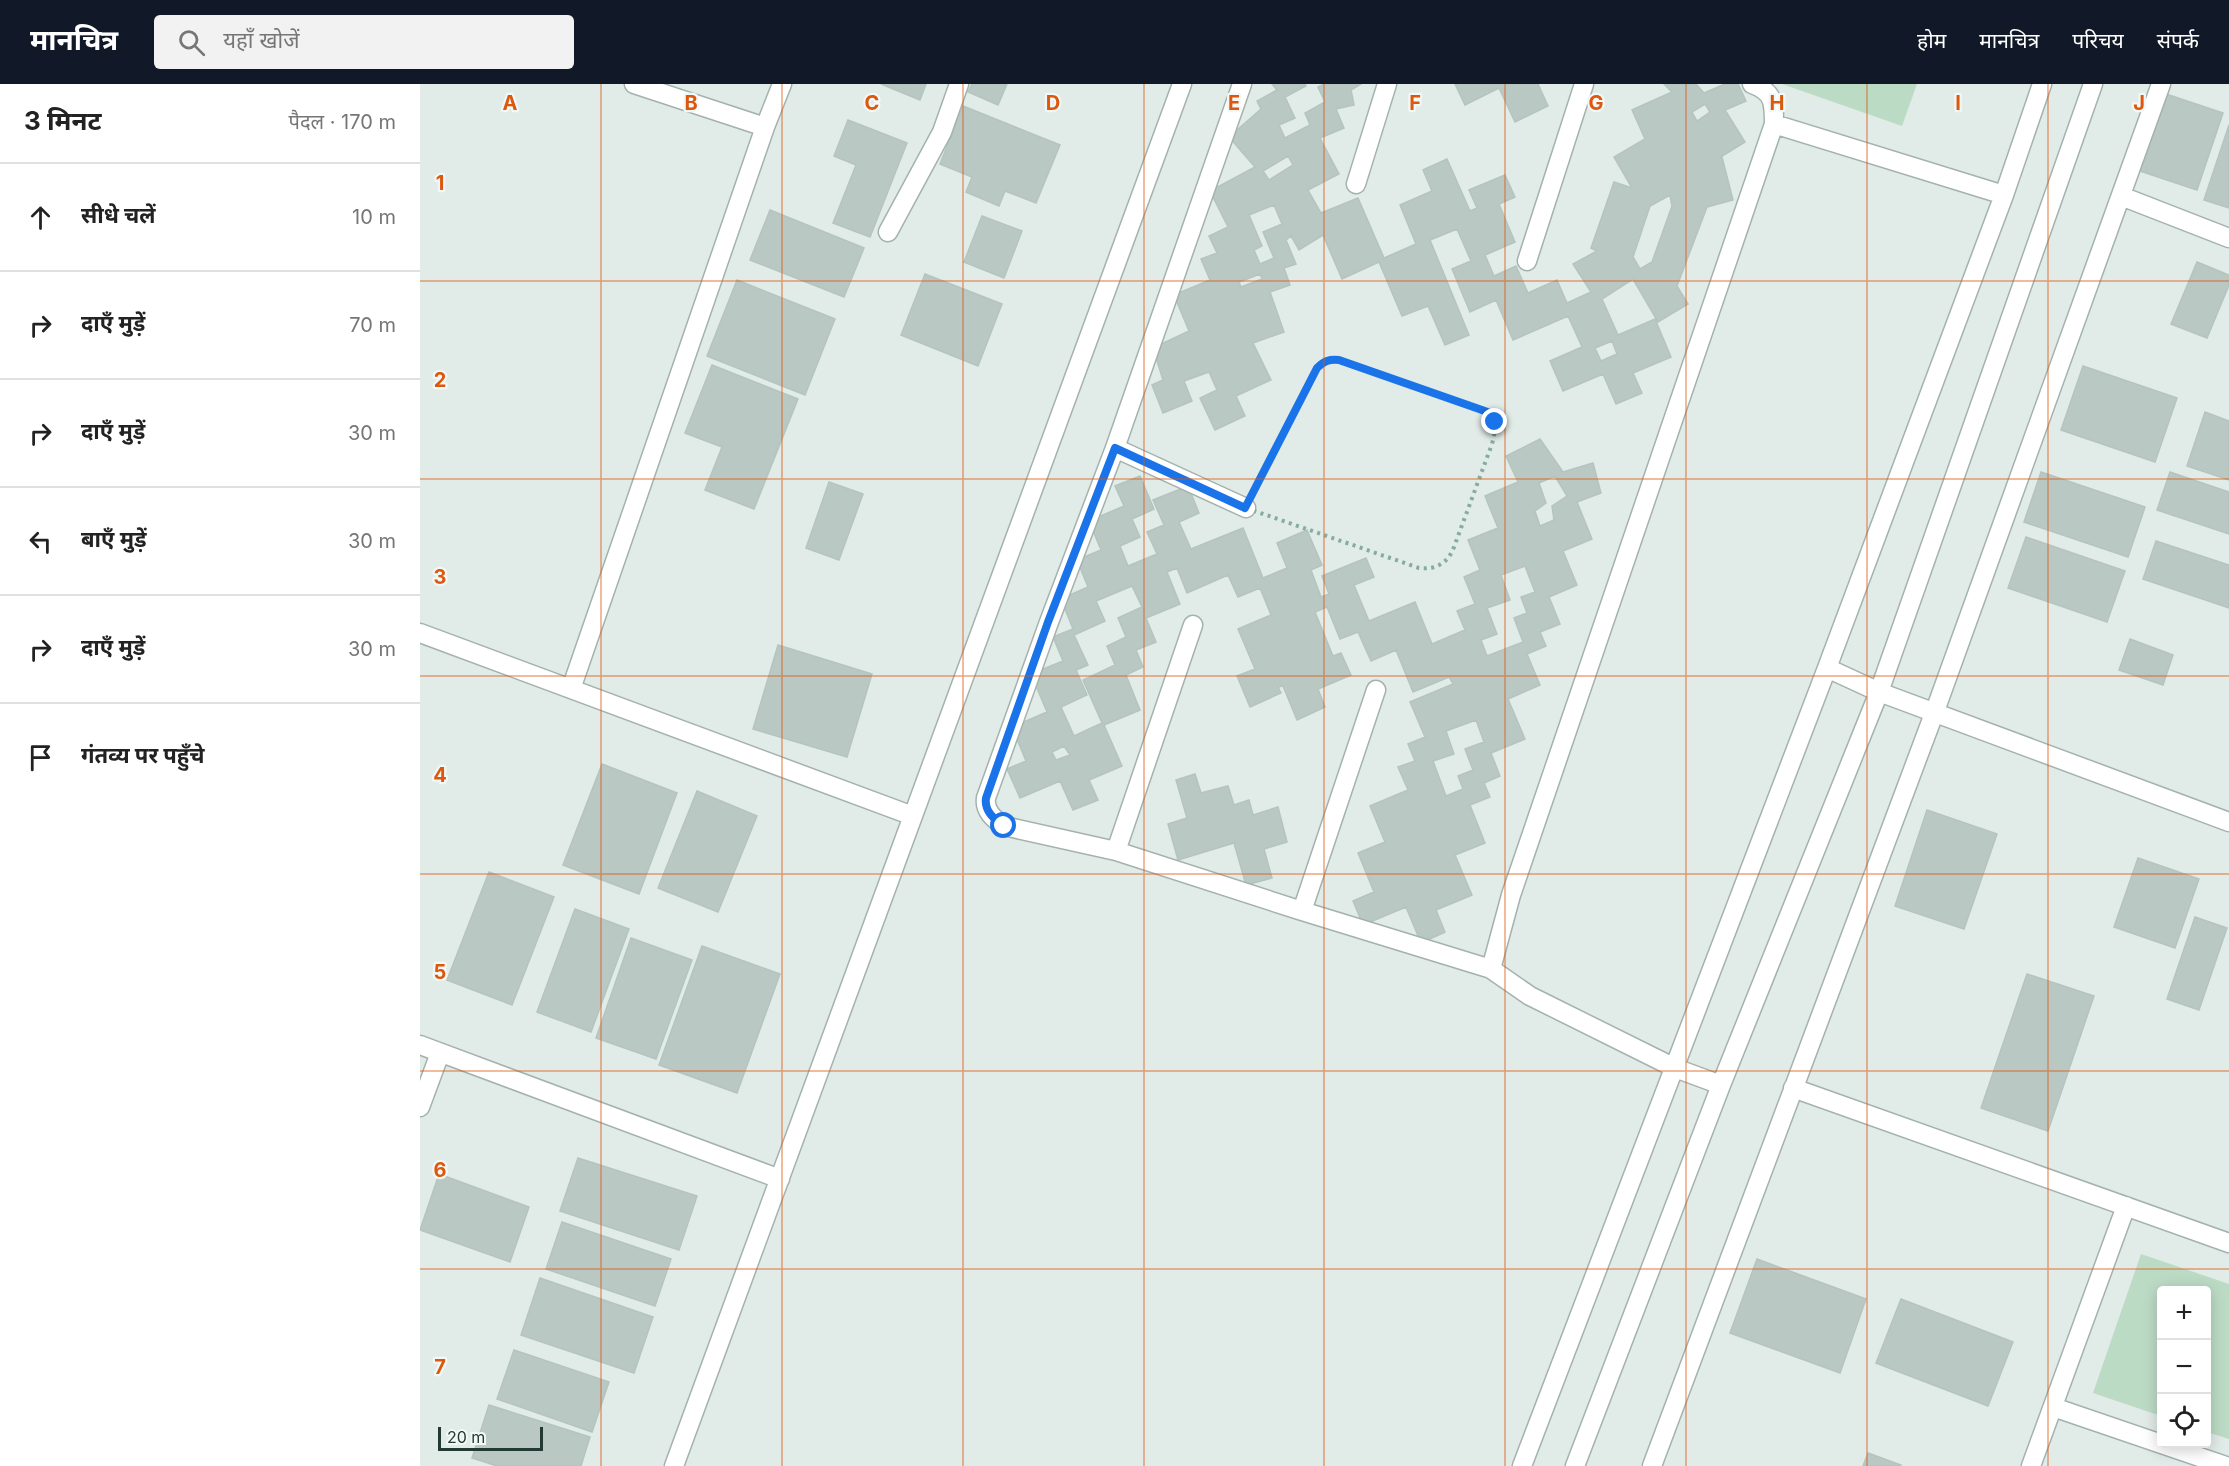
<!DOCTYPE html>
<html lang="hi">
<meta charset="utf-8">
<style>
:root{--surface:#fff;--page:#f2f2f2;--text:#222;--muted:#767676;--line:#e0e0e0;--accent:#111827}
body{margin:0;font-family:Inter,"Noto Sans Devanagari",sans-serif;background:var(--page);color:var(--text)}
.controls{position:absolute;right:18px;bottom:18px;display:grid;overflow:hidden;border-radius:6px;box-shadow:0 3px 15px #0003}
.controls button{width:54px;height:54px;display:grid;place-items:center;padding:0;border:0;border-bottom:2px solid var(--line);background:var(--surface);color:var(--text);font:30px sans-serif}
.scale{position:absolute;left:18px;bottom:15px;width:105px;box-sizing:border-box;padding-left:6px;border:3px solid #233a34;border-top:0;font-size:16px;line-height:21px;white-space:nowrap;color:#233a34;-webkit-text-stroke:4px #f2f8f5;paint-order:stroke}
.stop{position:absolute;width:18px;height:18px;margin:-14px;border:4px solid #1a73e8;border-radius:50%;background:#fff}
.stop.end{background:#1a73e8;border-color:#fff;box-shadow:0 2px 6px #0008}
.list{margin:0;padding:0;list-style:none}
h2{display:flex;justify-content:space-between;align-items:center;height:78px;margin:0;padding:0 24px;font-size:26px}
h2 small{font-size:20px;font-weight:400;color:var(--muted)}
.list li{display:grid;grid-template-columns:39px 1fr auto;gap:18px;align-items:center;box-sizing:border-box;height:108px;padding:0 24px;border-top:2px solid var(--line)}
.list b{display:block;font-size:22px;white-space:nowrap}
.list em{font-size:20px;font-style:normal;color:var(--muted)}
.icon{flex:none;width:33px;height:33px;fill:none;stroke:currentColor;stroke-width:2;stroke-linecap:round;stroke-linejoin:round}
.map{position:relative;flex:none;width:1809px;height:1382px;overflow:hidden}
header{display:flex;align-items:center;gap:36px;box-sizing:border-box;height:84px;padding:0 30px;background:var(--accent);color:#fff}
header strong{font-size:28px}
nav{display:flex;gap:33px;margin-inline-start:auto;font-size:21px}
.search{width:420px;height:54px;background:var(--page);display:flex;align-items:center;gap:15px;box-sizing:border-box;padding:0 21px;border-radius:6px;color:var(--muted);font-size:22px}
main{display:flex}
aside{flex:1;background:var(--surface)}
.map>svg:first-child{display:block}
</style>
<header>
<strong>मानचित्र</strong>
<div class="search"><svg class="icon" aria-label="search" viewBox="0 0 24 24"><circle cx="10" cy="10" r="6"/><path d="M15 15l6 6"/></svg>यहाँ खोजें</div>
<nav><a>होम</a><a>मानचित्र</a><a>परिचय</a><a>संपर्क</a></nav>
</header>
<main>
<aside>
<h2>3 मिनट<small>पैदल · 170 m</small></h2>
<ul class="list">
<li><svg class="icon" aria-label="ahead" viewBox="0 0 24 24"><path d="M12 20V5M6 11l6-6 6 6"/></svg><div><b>सीधे चलें</b></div><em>10 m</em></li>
<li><svg class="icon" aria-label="right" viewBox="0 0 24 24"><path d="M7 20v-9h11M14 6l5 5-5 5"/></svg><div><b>दाएँ मुड़ें</b></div><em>70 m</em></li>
<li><svg class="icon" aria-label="right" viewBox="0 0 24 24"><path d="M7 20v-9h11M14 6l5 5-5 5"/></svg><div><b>दाएँ मुड़ें</b></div><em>30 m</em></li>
<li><svg class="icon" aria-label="left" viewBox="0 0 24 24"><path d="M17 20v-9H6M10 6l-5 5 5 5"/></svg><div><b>बाएँ मुड़ें</b></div><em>30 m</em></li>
<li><svg class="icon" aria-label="right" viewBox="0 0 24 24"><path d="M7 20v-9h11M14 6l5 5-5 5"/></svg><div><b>दाएँ मुड़ें</b></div><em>30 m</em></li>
<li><svg class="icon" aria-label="arrive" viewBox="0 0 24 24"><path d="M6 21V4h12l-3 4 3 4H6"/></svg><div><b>गंतव्य पर पहुँचे</b></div></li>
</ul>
</aside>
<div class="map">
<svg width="1809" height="1382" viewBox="0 0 1809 1382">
<rect width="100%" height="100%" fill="#e1ebe7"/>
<path fill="#bcdbc5" d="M1362,0H1497L1482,42Z
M1721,1170L1809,1200V1355L1787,1348L1786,1206H1742L1741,1332L1673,1309Z"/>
<path fill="#bac8c3" stroke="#b4c4be" stroke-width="1.5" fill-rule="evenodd" d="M461,0H506L500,16Z
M552,0H587L578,21L548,8Z
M852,0H885L886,2L865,13L875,34L859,41L865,54L890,41L885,29L905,18L898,3L904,0H941L931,6L934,21L916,25L924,44L900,54L919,90L888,106L901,129L938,114L964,174L996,160L980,121L1012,107L1003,86L1027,75L1050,127L1057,124L1049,106L1085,91L1095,113L1079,120L1095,158L1065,171L1074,192L1096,182L1108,209L1137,196L1147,219L1171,208L1153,180L1177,167L1171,164L1194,98L1212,104L1194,73L1225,55L1212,26L1252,8L1244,0H1276L1284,9L1305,0H1318L1326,17L1305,26L1325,58L1299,74L1302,73L1313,116L1287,123L1257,202L1268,220L1238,238L1213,195L1182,215L1198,251L1235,235L1251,273L1213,289L1222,309L1196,320L1183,290L1143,307L1130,277L1162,263L1148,232L1093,256L1076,216L1050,228L1032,185L1051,177L1037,145L1010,156L1049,251L1025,261L1008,222L982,232L959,178L922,195L903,151L879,166L871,152L866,156L876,180L864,184L870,201L850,208L864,248L833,259L851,296L816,312L825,332L795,346L780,314L797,306L789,288L764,297L772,317L743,329L732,301L743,296L733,264L769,247L754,211L790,196L781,175L797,169L789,152L808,143L790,107L835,83L809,53L841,25L837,17L857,6ZM1285,20L1290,28L1277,37L1272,28ZM868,72L873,81L849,96L843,87ZM1250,111L1252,122L1232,178L1220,185L1213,173L1230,122ZM854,121L862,140L843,148L854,174L840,180L834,166L842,162L829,131ZM840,190L842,195L821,203L819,198ZM1192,257L1197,270L1181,277L1175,264Z
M1035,0H1118L1128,22L1095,38L1079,4L1045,21Z
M1743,9L1803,29L1777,106L1717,86Z
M543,22L640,61L616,119L585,107L579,122L546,108L552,93L520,80Z
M428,36L487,59L450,153L413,139L436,81L414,72Z
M1809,41V124L1784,116Z
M350,126L444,164L424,213L330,176Z
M562,132L602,147L584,194L544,178Z
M1777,178L1809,191V201L1787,254L1751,240Z
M505,190L582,220L558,282L481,251Z
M317,196L415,235L385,311L287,272Z
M292,281L378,315L334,425L285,406L302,363L265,349Z
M1663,282L1757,314L1735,378L1641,346Z
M1785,328L1809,337V396L1767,382Z
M1120,355L1143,388L1173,379L1181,409L1157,418L1172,455L1143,467L1157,501L1129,513L1140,540L1120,548L1126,562L1107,570L1120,601L1088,615L1105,655L1071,669L1080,692L1064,699L1070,713L1050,721L1065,759L1035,771L1052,811L1016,826L1025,848L1001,859L986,823L943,841L933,817L954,808L938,769L965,758L950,722L988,706L978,683L995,677L988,660L1005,653L990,618L1033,600L1029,593L993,608L976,566L951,577L938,548L920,555L907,523L895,528L913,572L921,569L931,591L898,605L905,623L877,636L863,602L858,603L861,609L830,623L817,592L835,585L818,545L851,531L840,504L818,513L808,491L767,509L757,484L747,488L760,520L726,534L736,558L716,566L723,583L706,591L720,626L684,641L702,682L669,696L678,716L653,726L640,697L600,714L587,685L606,677L592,643L627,628L611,590L643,577L633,553L653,545L641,515L668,503L657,476L681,466L669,437L704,422L695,402L720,392L734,425L712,435L720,453L700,462L708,482L737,470L727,448L744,441L733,416L768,402L779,429L759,438L771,465L823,444L843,494L867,484L857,459L887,446L902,481L891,486L901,513L909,510L902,492L946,474L954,493L934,501L949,537L995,518L1012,560L1045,546L1037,527L1055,520L1044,493L1060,486L1048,456L1078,444L1065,412L1098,398L1086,372ZM1135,392L1147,412L1132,422L1134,436L1120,442L1115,427L1126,419L1119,399ZM1105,482L1115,508L1101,513L1107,529L1094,534L1103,558L1067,572L1061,556L1077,550L1067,524L1090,516L1081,491ZM712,502L722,523L698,534L706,553L687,562L695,581L663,596L682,639L654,652L641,623L667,611L656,586L668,581L654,551L685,537L676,517ZM1056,636L1064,658L1045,665L1053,686L1038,692L1043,705L1026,712L1013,677L1034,670L1026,647ZM644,662L650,671L636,676L632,668Z
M1621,388L1725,423L1708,473L1604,438Z
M1750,388L1809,408V450L1737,426Z
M409,398L443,410L419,476L386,464Z
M1606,453L1705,487L1687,538L1588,504Z
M1736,457L1809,481V524L1723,495Z
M1710,555L1753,571L1743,601L1699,586Z
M358,561L452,590L427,673L333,645Z
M182,680L257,709L219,810L143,781Z
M775,690L781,709L808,702L814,721L829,716L833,731L858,723L867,758L844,765L852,794L826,801L814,759L758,776L748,740L767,734L756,696Z
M277,707L337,732L298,828L238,804Z
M1507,726L1577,750L1544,845L1475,822Z
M1718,774L1779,795L1755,864L1694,843Z
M69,788L134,813L92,921L27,896Z
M155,825L209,845L171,948L117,928Z
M1775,833L1807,844L1779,926L1747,915Z
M211,854L272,876L236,975L176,954Z
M282,862L360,890L317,1009L239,981Z
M1607,890L1674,912L1628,1047L1561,1024Z
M158,1074L277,1112L259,1166L140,1127Z
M19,1090L109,1123L90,1178L0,1146Z
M142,1138L251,1175L235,1222L126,1185Z
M1337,1175L1446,1215L1420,1289L1310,1249Z
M120,1194L233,1233L214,1289L101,1251Z
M1481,1215L1593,1258L1568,1322L1456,1279Z
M94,1266L189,1298L172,1348L77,1315Z
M69,1321L170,1353L161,1382H77L52,1374Z
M1448,1369L1481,1381L1480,1382H1443Z"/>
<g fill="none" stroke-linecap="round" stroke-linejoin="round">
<defs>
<path id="minor" d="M214,0L345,43
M822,0L695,364L629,538L566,714C564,727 574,735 584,742L696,767L882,827L1071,885L1110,912L1255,984L1301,1001
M1354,40L1584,111
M936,100L967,0
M1701,112L1809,154
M468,148L522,48L539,0
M1107,177L1164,0
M695,364L826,424
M0,549L493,732
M1407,584L1459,608L1809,738
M151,605L345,43L362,0
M696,767L773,541
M882,827L956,606
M1071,885L1091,811L1354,40C1354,19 1354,8 1332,0
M0,961L360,1095
M1373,1004L1809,1159
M0,1023L20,969
M1633,1323L1806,1382
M254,1382L762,0
M1102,1382L1407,584L1584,111L1622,0
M1155,1382L1301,1001L1459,608L1673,0
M1232,1382L1515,627L1741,0
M1611,1382L1706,1122"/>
</defs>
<use href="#minor" stroke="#a4b2ae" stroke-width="21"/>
<path stroke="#84aca0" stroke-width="4" stroke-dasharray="3 4.5" stroke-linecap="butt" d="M912,276H919L1062,326C1078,333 1076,345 1072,360L1034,463C1028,479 1016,486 999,484L826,424L897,284L904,277Z"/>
<use href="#minor" stroke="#fff" stroke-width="18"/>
</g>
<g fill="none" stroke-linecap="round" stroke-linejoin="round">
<path stroke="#1a73e8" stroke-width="8" d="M584,742C574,735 564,727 566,714L628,538L695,364L825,424L897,284C904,277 909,275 919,276L1062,326L1070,329L1075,338"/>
</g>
<path fill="none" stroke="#de570e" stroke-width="1.5" stroke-opacity="0.55" d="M181,0V1382M362,0V1382M543,0V1382M724,0V1382M904,0V1382M1085,0V1382M1266,0V1382M1447,0V1382M1628,0V1382M0,197H1809M0,395H1809M0,592H1809M0,790H1809M0,987H1809M0,1185H1809"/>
<g font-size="20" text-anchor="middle" font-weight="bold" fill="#de570e" stroke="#f2f8f5" stroke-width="4.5" stroke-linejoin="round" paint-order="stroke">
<text x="90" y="26">A</text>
<text x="271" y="26">B</text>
<text x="452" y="26">C</text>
<text x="633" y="26">D</text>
<text x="814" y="26">E</text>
<text x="995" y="26">F</text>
<text x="1176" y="26">G</text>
<text x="1357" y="26">H</text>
<text x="1538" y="26">I</text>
<text x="1719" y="26">J</text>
<text x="20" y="106">1</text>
<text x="20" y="303">2</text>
<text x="20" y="500">3</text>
<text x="20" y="698">4</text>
<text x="20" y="895">5</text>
<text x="20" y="1093">6</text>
<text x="20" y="1290">7</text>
</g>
</svg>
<div class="controls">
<button>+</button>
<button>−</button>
<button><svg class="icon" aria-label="locate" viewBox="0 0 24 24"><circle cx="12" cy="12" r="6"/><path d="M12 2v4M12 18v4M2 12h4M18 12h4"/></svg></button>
</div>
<div class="scale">20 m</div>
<div class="stop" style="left:584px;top:742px"></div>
<div class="stop end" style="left:1075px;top:338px"></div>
</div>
</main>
